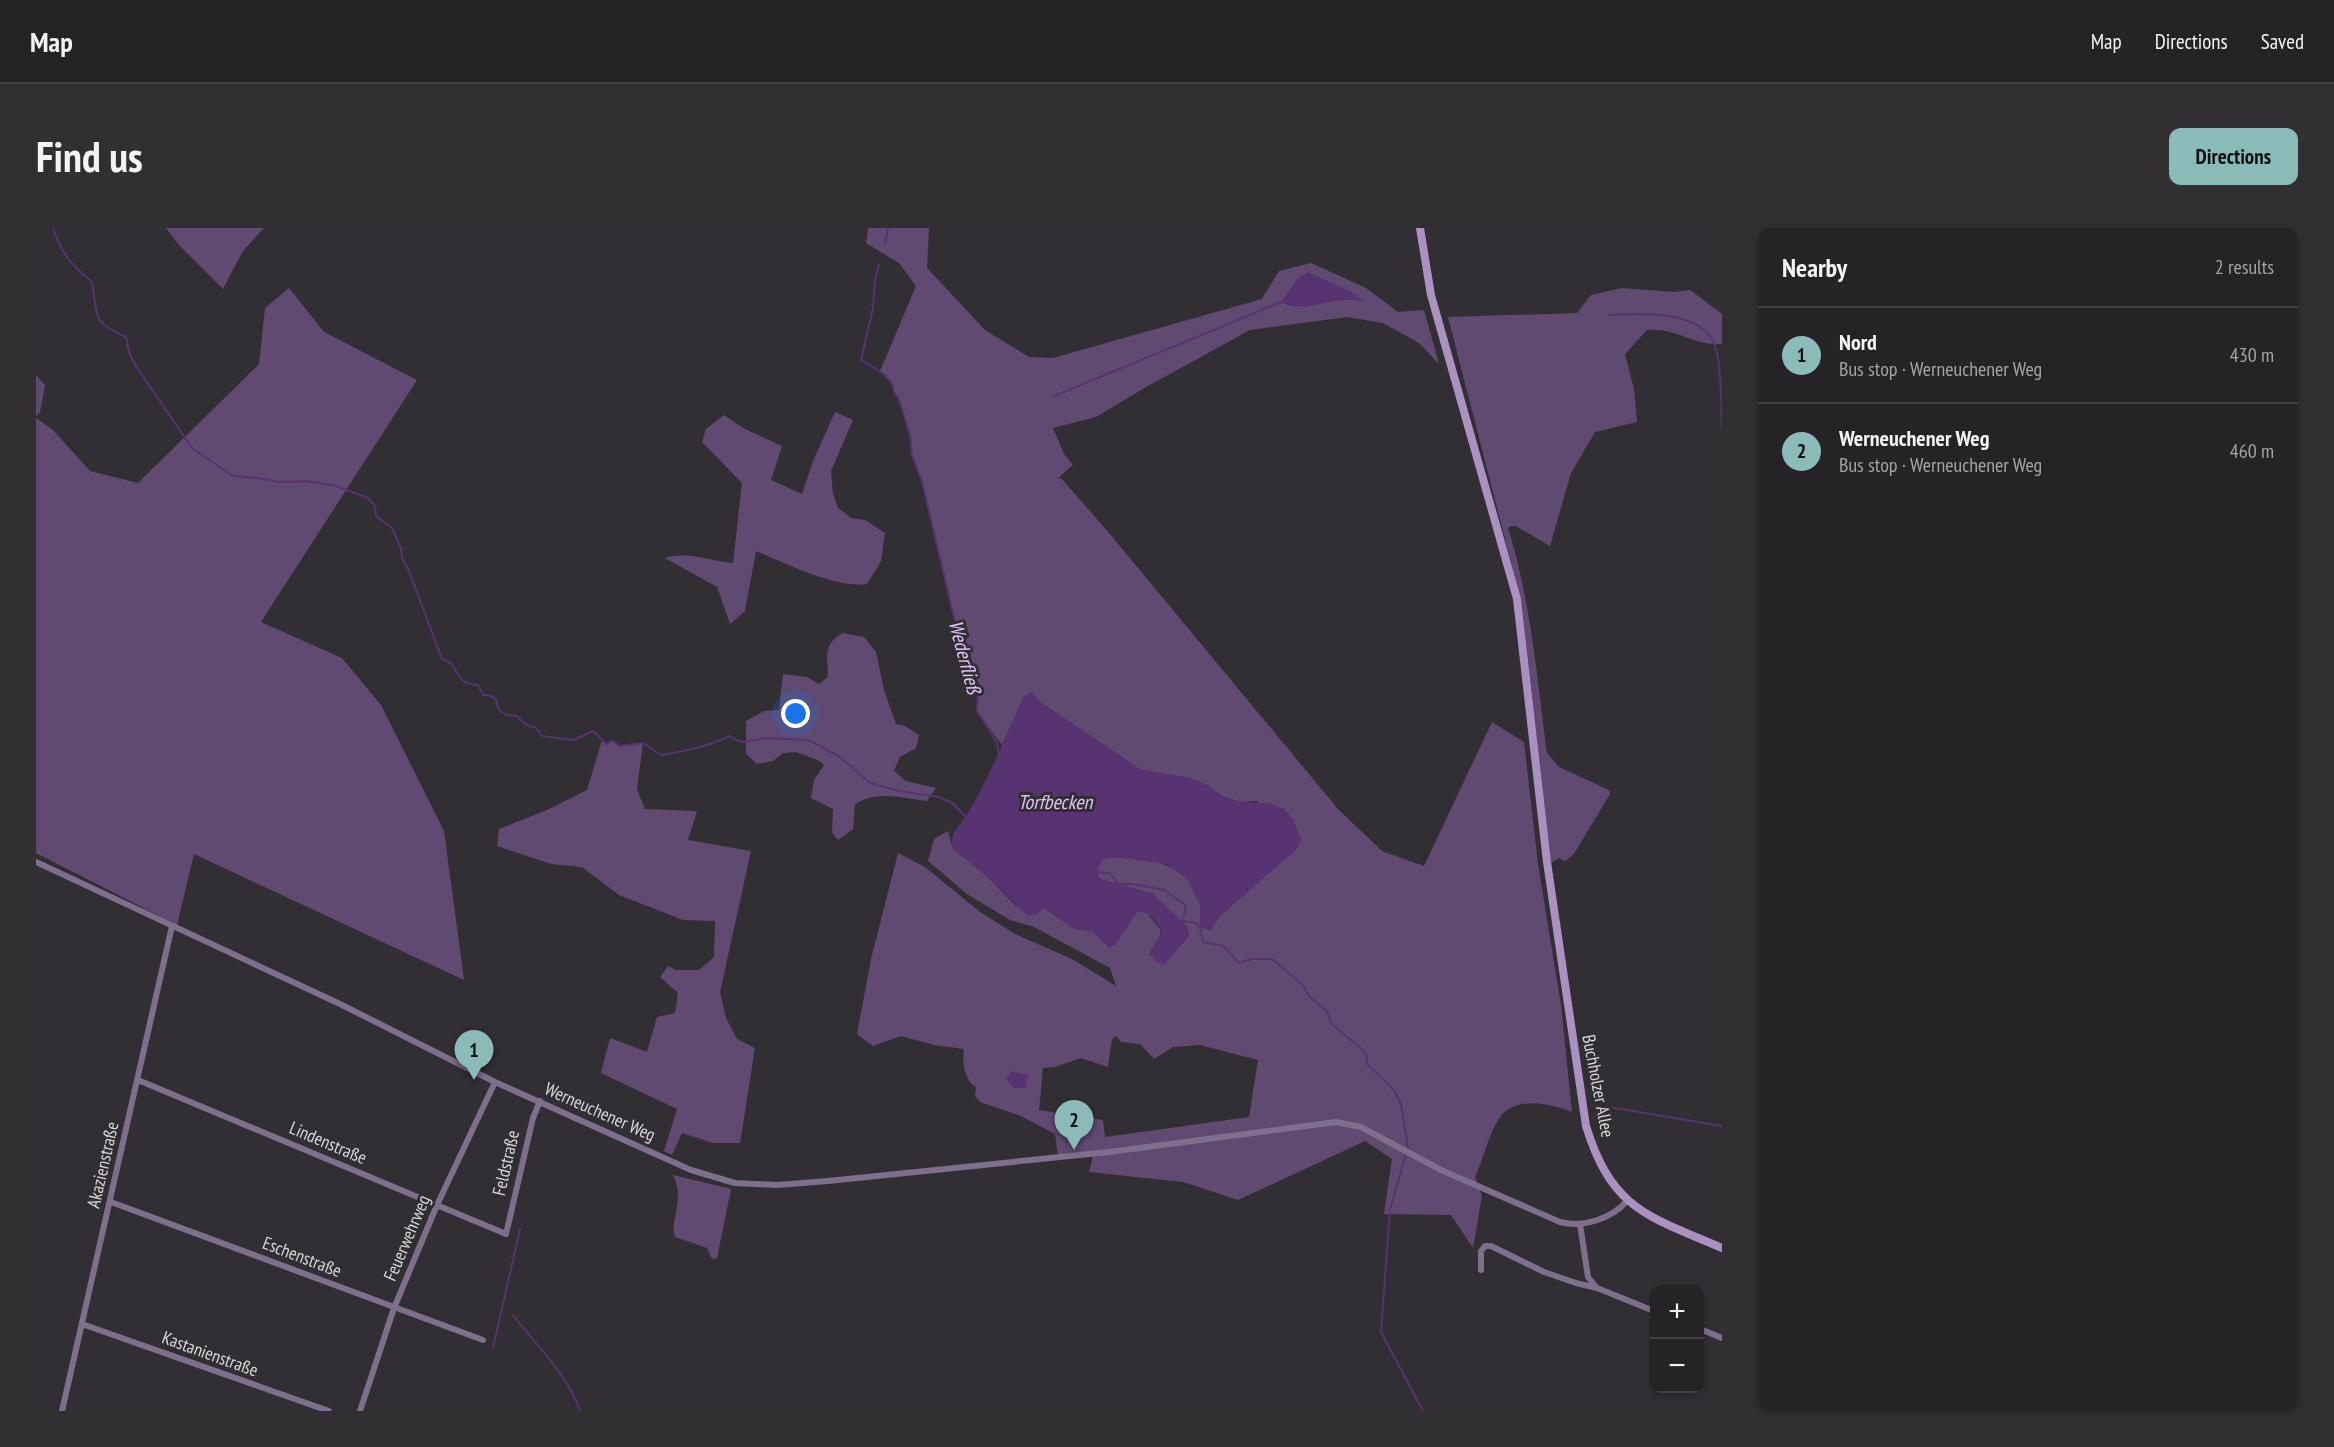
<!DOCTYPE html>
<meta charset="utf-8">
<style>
:root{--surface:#252326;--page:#312f32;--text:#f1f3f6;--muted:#a3a4a7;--line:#424043;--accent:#8bbbb9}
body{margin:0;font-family:"PT Sans Narrow",sans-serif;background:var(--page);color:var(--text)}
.controls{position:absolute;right:18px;bottom:18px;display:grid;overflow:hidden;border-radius:12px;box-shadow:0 3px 9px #0003}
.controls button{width:54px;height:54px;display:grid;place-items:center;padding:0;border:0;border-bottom:2px solid var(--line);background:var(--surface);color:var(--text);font:30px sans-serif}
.you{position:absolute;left:760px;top:486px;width:21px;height:21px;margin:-15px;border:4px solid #fff;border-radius:50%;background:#1a73e8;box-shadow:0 0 0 9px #1a73e833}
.badge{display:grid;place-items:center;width:39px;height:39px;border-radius:50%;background:var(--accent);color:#111;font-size:20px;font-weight:700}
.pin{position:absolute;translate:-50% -50px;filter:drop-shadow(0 2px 3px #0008)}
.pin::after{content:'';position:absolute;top:32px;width:21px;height:18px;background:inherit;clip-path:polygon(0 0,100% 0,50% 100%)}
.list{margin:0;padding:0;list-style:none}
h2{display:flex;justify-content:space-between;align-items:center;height:78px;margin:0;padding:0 24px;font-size:26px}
h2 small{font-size:20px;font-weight:400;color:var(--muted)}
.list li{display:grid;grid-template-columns:39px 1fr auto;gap:18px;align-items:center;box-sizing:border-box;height:96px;padding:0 24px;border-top:2px solid var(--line)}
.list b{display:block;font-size:22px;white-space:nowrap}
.list p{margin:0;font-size:20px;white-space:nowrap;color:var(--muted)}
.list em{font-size:20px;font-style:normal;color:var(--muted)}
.map{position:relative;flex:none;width:1686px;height:1183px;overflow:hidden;border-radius:12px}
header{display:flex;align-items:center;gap:36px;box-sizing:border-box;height:84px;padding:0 30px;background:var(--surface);border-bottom:2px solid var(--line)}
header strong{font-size:28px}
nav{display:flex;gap:33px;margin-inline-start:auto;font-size:21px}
.intro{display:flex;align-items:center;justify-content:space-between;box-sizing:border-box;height:144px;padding:0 36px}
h1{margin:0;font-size:42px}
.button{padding:15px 27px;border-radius:12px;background:var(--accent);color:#111;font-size:21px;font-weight:700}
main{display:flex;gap:36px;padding:0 36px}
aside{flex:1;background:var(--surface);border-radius:12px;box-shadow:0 3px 9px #0003}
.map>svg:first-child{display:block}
</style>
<header>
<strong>Map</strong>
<nav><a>Map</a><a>Directions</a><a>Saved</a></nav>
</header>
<div class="intro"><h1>Find us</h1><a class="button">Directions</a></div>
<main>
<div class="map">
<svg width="1686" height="1183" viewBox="0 0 1686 1183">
<rect width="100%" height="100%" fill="#312f33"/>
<path fill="#614a72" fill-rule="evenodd" d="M130,0H228L207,23L187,61L142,16Z
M832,0H893L891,40L949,102L993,129L1017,130L1226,71L1243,43L1275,35L1330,60L1362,84L1388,82L1403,136L1383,115L1347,95L1311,89L1214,102L1112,158L1060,189L1017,200L1028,226L1037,237L1021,251L1025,250L1073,305L1302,581L1346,623L1388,638L1456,494L1488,514L1502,636L1525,777L1536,884C1514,875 1477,867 1462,892C1452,909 1447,931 1439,949L1446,968L1437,1020L1415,987L1348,986L1356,931L1329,913L1202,972L1147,954L1053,944L1058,924L1022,927L1019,906L985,888L944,874L939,868L940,859C928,852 926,834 928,821L898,817L865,808L837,818L821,806L835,731L862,625L889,639L944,684L979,706L1036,731L1080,758L1074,740L998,699L974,692L931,666L892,633L898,611L912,603L917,621L952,649L979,677L1000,686L1008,680L1039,701L1056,703L1074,720L1102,683L1111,685L1124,701V711L1114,723L1153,708L1117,666L1064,651L1060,645L1063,636L1067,631C1094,627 1131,631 1151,651C1161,662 1169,689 1174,703L1182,690L1222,573L1204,574L1188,569L1172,558L1154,550L1105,542L1004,474L995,464L988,469L966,517L941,483L942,465L923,411L886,253L876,227L874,207L863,171L858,164L857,157L844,143L880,58L863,35L830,15ZM1080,808L1085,814L1104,816L1118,831L1137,819L1164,817L1222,832L1213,889L1069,909L1067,892L1003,882L1007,840L1019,839L1045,830L1072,839L1076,811Z
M253,60L288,104L381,152L225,394L306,430L345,477L408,603L428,752L158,626L141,697L0,625V190L17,202L54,243L102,255L223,136L229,80Z
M1586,60L1638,64L1654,62L1686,86V116C1656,118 1643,100 1611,102L1589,126L1598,161L1601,194L1559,204L1535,245L1514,318L1480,298H1474L1472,300C1495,373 1501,450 1511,525L1523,539L1573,562L1574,566L1538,626L1529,633L1523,630L1515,635L1486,377L1412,89L1541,85L1555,67Z
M0,147L9,157L4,184L0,188Z
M799,184L817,192L795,243L797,266L802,280L815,290L829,292L849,305L845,333L831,356C801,361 749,335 720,323L709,383L694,396L681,359L629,330C651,323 675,333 697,335L706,255L666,214L670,201L688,187L707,200L746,218L735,252L766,266L777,233Z
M807,405L828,409L840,424L848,462L860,496L869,498L883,507L880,520L864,529L858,543L870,553L900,560L891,573C866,570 842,562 819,576L817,601L802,612L796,605L797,581L775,570L778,552L788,537L782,532L760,524L747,525L737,533L721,536L710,526V493L728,483L743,482L747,446L771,449L783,456L792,449C792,428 786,417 807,405Z
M566,512L570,516L577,513L585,518L607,515L601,561L609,581L661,583L652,612L715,623L684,764L690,790L701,811L719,820L704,915H677L646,905L636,927L628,923L641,881L565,845L574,810L611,824L621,789L639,785L642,765L624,749L632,738L640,742H663L678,729L679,693L647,692L583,667L546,639L515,636L461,618L463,601L511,582L551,562Z
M637,947L695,961L681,1030L676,1031L671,1020L639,1009C633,990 650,974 637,947Z"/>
<path fill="#583372" d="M1272,44L1315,64L1332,75C1301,63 1270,89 1245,74L1261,51Z
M995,464L1004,474L1105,542L1154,550L1172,558L1188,569L1204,574L1232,575L1248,581L1257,591L1265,611L1261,621L1182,690L1174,703L1164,699V678L1152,652L1131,636L1080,629L1067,631L1061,644L1064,651L1117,666L1152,699L1153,708L1128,737L1121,734L1113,726C1123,706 1134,705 1111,685L1102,683L1079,717L1074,720L1056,703L1039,701L1008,680L1000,686L992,688L952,649L917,621C912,606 923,599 930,588C953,551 969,508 988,469Z
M976,843L992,847L990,860H978L970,851Z"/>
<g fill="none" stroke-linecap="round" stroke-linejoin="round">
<path stroke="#583372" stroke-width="2" d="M17,0C26,27 35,36 56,54C62,88 55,94 90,109L93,124L100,138L156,220L197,248L222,250L243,254L269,253L297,257L332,270L339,278L340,288L356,300L365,321L366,330L373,343L406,431L415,435C424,448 424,456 442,457L447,467H452L459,470L463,482L471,487L481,488L489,496L500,500L506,508L538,512L557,503L570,516L577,513L584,518L607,515L625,527C649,523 671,519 693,508L705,514L731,510L773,512L804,529L834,555L863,563L903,569L916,575L930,589
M849,15L852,0
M843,36L839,51L837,80L825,132L850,147L857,157L858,164L863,171L874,207L876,227L886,253L923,411L942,465L941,483L961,514L962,524
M1573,87C1605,85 1669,81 1680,121C1686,144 1685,176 1686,201
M1016,169L1245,74
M1059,644L1074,645L1082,656H1097L1128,662L1148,676L1150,680L1146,693L1160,695L1164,699L1167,714L1187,718L1203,735L1216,731H1236L1267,757L1274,769L1291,783L1295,795L1330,825L1331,836L1358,862L1365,876L1372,920L1354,981L1345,1104L1387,1183
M1567,878L1686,898
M477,1087C500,1117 532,1147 544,1183
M457,1120L484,1001"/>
<path stroke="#7f6e8c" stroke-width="6" d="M0,634L304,776L459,854L655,942L699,955L741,957L792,953L1073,924L1300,894L1325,899L1405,942L1524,994C1547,1000 1575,991 1591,973
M102,852L470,1006L497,890L504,873
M75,974L447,1112
M1544,996L1552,1049L1560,1059
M1445,1042V1023L1449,1018H1455L1508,1044L1540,1055L1561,1060L1618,1083
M46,1096L293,1183
M1664,1101L1686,1110
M26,1183L136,698
M324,1183L358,1080L401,977L459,854"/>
<path stroke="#ab91c1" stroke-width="8" d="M1384,0L1395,67L1481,371L1511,634L1550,898C1576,982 1612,988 1686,1020"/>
</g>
<g text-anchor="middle" stroke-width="6" stroke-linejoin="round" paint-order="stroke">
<g font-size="18" fill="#d8d7da" stroke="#312f33">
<text transform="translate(1562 858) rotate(79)" y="6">Buchholzer Allee</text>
<text transform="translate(564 884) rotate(24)" y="6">Werneuchener Weg</text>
<text transform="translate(292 915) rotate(23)" y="6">Lindenstraße</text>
<text transform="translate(470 935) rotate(-77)" y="6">Feldstraße</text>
<text transform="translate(67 937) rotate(-77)" y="6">Akazienstraße</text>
<text transform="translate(371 1010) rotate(-67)" y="6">Feuerwehrweg</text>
<text transform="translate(266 1029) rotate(21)" y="6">Eschenstraße</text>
<text transform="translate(174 1126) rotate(20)" y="6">Kastanienstraße</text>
</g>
<g font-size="20" font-style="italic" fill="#e1c1fa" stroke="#312f33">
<text transform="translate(929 429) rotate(75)" y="7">Wederfließ</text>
<text x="1019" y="581">Torfbecken</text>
</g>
</g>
</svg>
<div class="controls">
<button>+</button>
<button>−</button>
</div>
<div class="you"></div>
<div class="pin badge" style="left:438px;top:852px">1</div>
<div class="pin badge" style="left:1038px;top:922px">2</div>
</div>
<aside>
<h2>Nearby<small>2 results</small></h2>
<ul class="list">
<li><span class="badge">1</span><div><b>Nord</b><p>Bus stop · Werneuchener Weg</p></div><em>430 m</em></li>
<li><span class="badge">2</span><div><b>Werneuchener Weg</b><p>Bus stop · Werneuchener Weg</p></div><em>460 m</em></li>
</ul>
</aside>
</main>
